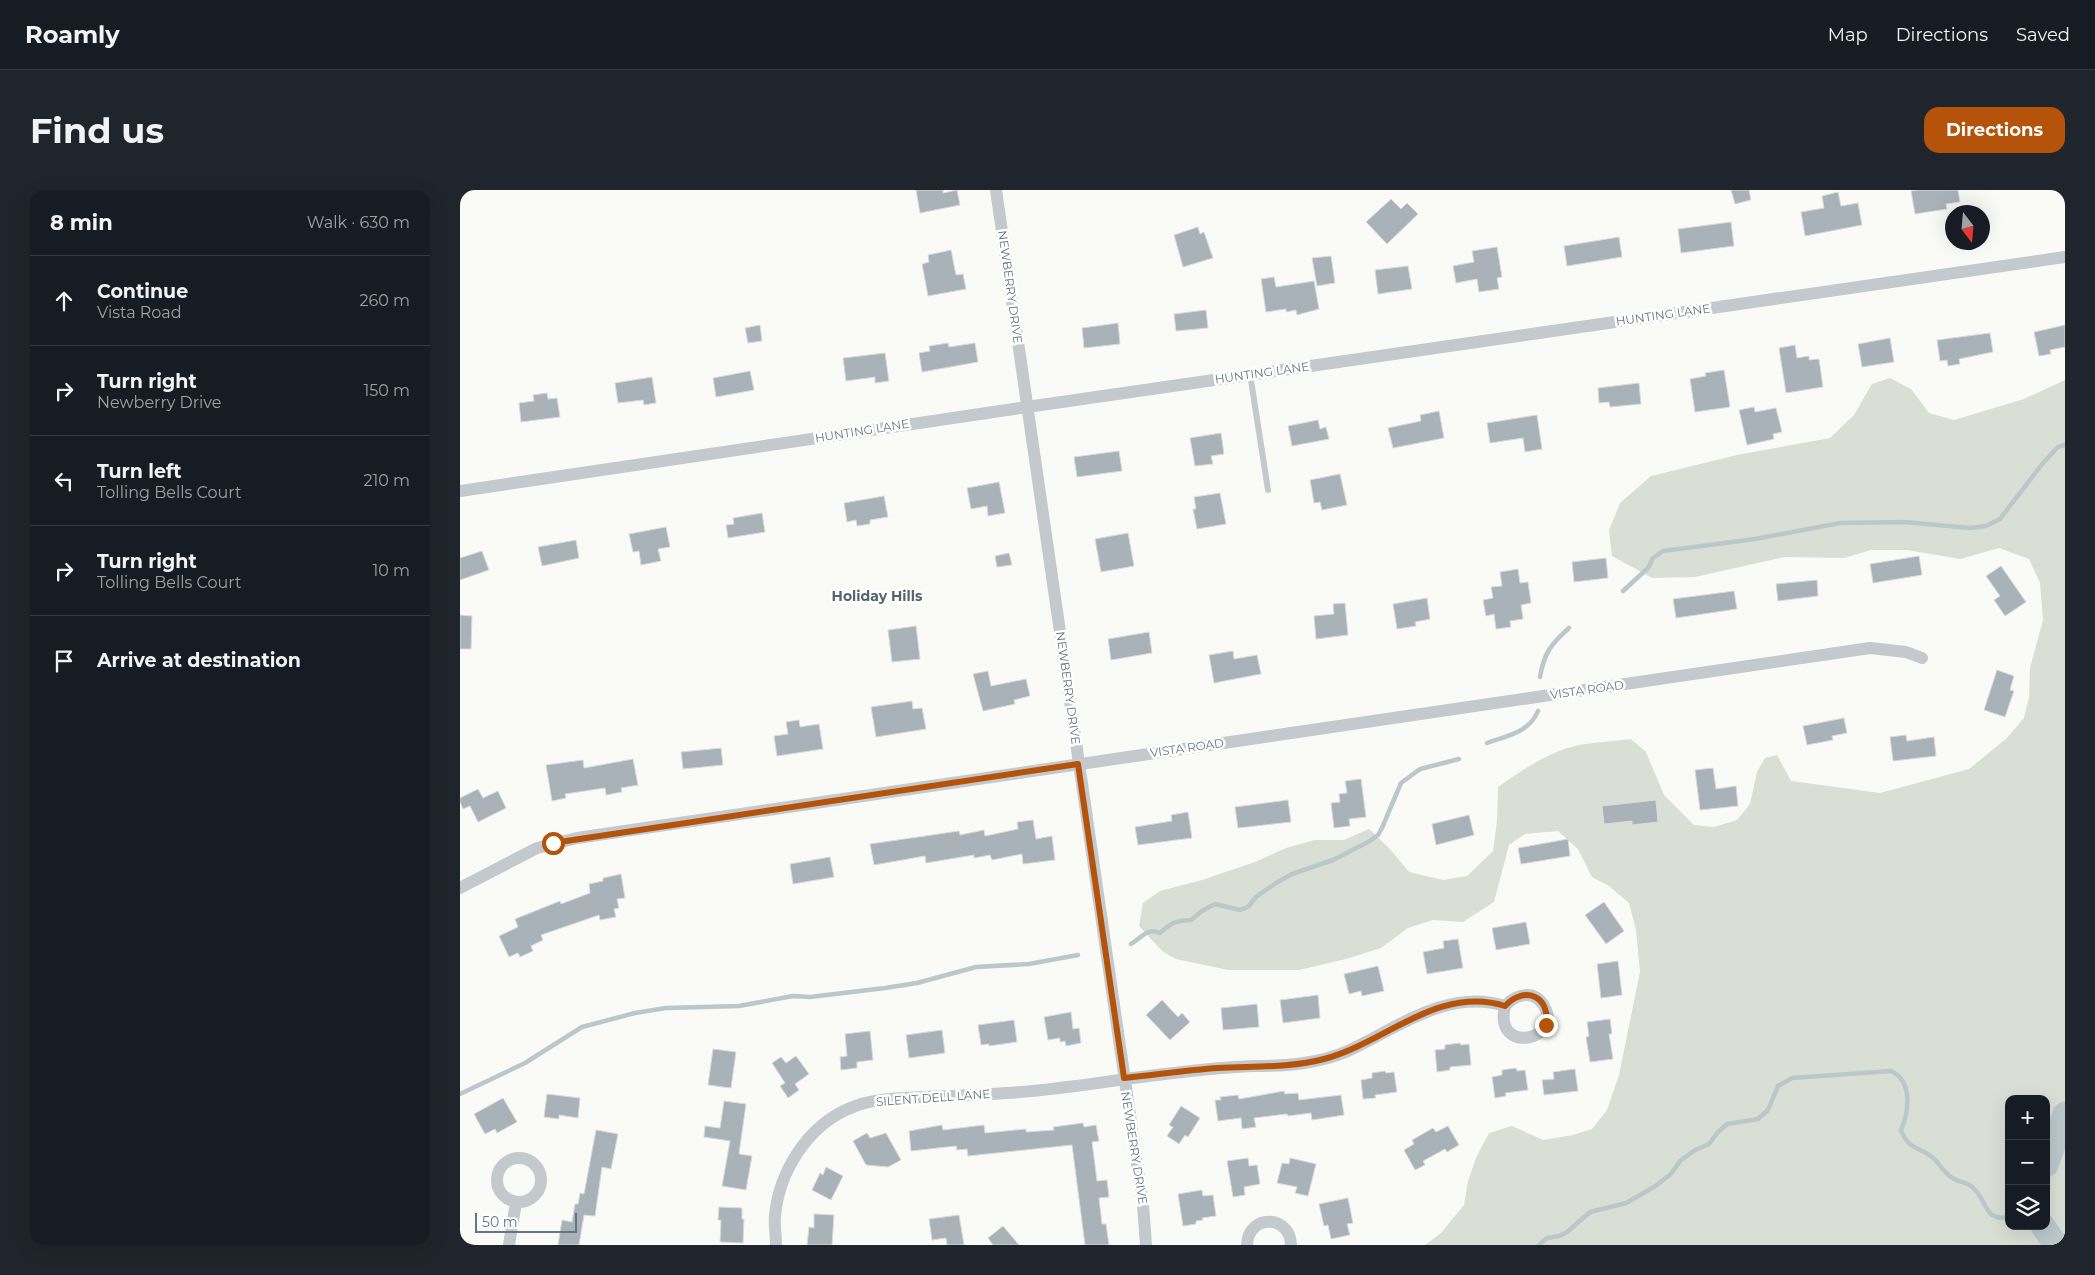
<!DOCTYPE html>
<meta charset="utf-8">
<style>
:root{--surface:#171b24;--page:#20242c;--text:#f1f3f6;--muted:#9ea1a6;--line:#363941;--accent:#b45309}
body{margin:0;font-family:Montserrat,sans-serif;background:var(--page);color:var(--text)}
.controls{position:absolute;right:15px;bottom:15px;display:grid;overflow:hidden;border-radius:10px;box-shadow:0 5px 20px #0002}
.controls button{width:45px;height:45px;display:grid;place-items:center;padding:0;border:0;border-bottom:1px solid var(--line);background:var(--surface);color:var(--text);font:25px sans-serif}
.compass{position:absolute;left:1485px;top:15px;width:45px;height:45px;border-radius:50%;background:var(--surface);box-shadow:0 5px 20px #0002;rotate:164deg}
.scale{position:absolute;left:15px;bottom:12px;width:102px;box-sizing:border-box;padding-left:5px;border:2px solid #637683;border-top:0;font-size:14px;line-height:18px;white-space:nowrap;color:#637683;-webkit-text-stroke:4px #fff;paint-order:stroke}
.stop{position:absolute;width:15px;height:15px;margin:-11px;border:4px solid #b45309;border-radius:50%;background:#fff}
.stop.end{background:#b45309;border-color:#fff;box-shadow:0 1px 5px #0008}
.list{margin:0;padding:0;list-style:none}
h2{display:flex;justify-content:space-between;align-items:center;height:65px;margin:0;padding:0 20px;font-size:21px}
h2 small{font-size:16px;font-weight:400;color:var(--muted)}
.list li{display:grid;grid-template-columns:32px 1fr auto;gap:15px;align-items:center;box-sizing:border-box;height:90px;padding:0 20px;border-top:1px solid var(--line)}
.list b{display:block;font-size:19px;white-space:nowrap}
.list p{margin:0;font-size:16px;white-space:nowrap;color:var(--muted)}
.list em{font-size:16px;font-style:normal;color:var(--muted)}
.icon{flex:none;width:28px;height:28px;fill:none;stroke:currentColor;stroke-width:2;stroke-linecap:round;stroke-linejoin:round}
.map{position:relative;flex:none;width:1605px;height:1055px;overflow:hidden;border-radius:15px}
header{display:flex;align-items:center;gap:30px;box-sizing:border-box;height:70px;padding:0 25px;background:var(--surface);border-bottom:1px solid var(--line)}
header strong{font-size:24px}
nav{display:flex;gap:28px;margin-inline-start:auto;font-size:18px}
.intro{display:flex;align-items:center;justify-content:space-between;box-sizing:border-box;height:120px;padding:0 30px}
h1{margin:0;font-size:35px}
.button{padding:12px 22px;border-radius:15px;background:var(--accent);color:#fff;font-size:18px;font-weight:700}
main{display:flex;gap:30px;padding:0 30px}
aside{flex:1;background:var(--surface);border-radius:15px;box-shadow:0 5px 20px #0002}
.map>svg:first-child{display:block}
</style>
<header>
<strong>Roamly</strong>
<nav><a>Map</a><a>Directions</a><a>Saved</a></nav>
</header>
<div class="intro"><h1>Find us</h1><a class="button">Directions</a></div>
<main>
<aside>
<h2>8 min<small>Walk · 630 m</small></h2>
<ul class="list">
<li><svg class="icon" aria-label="ahead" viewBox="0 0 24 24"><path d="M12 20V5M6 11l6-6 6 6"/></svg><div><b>Continue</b><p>Vista Road</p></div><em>260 m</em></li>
<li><svg class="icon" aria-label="right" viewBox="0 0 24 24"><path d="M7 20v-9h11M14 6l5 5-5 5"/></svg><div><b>Turn right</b><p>Newberry Drive</p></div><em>150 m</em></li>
<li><svg class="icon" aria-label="left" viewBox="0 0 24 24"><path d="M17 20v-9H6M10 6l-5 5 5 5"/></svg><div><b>Turn left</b><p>Tolling Bells Court</p></div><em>210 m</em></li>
<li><svg class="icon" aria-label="right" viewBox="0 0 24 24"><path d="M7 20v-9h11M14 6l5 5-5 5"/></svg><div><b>Turn right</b><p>Tolling Bells Court</p></div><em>10 m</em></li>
<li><svg class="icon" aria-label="arrive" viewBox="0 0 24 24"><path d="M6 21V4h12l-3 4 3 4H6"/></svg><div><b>Arrive at destination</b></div></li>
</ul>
</aside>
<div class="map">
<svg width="1605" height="1055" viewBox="0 0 1605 1055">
<rect width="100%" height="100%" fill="#fafaf7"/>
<path fill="#dadfd6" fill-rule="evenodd" d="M1430,188L1451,199L1469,223L1494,230L1564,209L1605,190V1055H965L981,1043L1004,1015L1008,991L1016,968L1029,943L1052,936L1083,950L1113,945L1132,939L1147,920L1159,885L1180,782L1176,740L1169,713L1149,696L1132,687L1118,659L1098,641L1065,644L1049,655L1034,712L1003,732L973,730L948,738L921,758L886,769L839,780H768L716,769L702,761L679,736L683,713L700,701L742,690L795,672L826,658L855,650H884L909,639L930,659L949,682L983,690L1007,686L1033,661L1037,631L1038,597C1064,579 1092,559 1125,554C1140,552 1156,551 1171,549L1186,562L1204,605L1234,635L1254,637L1277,630L1290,614L1297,582L1305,568L1317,565L1331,591L1420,603L1509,579L1547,548L1564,528L1569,507L1570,478L1583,430L1580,393L1569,369L1539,358L1500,369L1447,360H1411L1384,368L1325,367L1235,387L1192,388L1152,366L1149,340L1160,313L1191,286L1277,265L1370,248L1394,225L1412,194ZM1549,909H1586V1036H1549Z"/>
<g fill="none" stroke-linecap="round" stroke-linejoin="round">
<path stroke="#bac7cb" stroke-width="4.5" d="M1163,401L1188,378L1193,368L1203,361L1295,349L1380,333L1444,332L1510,338L1526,336L1540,329L1583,273L1598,257L1605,255
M1080,487C1084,463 1091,454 1109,438
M1027,553C1046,546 1069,543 1078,521
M671,754C682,748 686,737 700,743C712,732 715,731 731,730L742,721L755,714L780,720L788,717L796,707L816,693L832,684L873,670L910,651L918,645L922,638L941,593L960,579L999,569
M0,904L65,873L122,837L175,823L206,818L279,816L333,806L350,807L425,798L457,793L516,777L569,774L618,765
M1079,1055L1087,1048L1099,1046L1107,1042L1130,1022L1166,1013L1194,997L1211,984L1220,971L1235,960L1249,954L1258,942L1267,934L1298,929L1308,920L1318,896L1332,888L1431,881C1453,891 1449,922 1441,940C1449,961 1459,956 1472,967C1480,973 1484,984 1494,989C1499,992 1506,992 1511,996C1528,1008 1522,1032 1549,1027"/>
<path stroke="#bac7cb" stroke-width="25" d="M1586,975L1605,924
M1583,1036L1596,1055"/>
</g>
<path fill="#a9b2b9" stroke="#dcdbd9" d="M456,0H483V3L497,0L500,15L460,23Z
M1271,0H1289L1291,10L1275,14Z
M1458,0H1498L1500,12L1486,14L1487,19L1455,24L1451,1Z
M1378,2L1381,16L1398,13L1402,35L1345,46L1341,22L1364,18L1362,6Z
M931,9L941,19L947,13L958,24L927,54L906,32Z
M1271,32L1274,56L1221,63L1218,39Z
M738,37L740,44L744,42L753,68L723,77L714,45Z
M1159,47L1162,67L1107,76L1104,56Z
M1037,57L1042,87L1037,88L1039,99L1019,102L1017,89L996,93L993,76L1014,72L1012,61Z
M491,60L496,85L503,84L506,99L468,106L462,74L469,72L468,65Z
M871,66L875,93L857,96L852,68Z
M948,76L952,99L918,104L915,80Z
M814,87L816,97L854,91L859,119L837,125L836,120L826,122V119L806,122L801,89Z
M746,120L748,138L716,141L714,124Z
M658,133L660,154L624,158L622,138Z
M300,135L302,151L288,153L285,138Z
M1605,135V157L1590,160L1591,164L1579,166L1574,142Z
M1530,143L1533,162L1499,169L1500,174L1488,176L1487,170L1480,171L1477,150Z
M1430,148L1434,172L1402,177L1398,154Z
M488,153L489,157L515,153L518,172L462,182L459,163L470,161L469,156Z
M1335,155L1337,168L1349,166V170L1359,169L1363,197L1326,203L1319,158Z
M425,163L429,191L415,193V187L386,191L383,168Z
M1264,180L1270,217L1235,222L1230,189L1246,186L1245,183Z
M290,181L294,200L256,207L253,188Z
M192,187L196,213L184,215L183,210L158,213L155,193Z
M1179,193L1181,214L1150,217L1149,212L1139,213L1138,198Z
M87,203L88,209L97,208L100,227L61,232L59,213L74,211L73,205Z
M1294,217L1295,222L1316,218L1322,242L1313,244L1314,249L1287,255L1279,220Z
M979,221L984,248L933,258L928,238L961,231L960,225Z
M1077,225L1082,259L1065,262L1063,248L1030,253L1027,233Z
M858,230L860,239L866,237L869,249L832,256L828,236Z
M761,243L764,264L751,266L753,274L735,276L730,248Z
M659,261L662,281L617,287L614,267Z
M880,284L887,315L862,320L860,312L854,313L850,290Z
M539,292L545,323L528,326L527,316L511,319L507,298Z
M760,303L766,334L737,339L733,319H736L734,307Z
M424,306L428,327L410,330V334L397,336L396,330L387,332L384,313Z
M302,323L305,342L268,348L266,335L274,334L273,328Z
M206,337L210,357L198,359L201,371L181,375L179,361L173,362L169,344Z
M668,343L674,376L641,382L635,349Z
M116,350L119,368L82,376L78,357Z
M22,361L29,380L0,390V368Z
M549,363L552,375L537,377L535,366Z
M1459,366L1462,385L1413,393L1410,374Z
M1146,368L1148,388L1114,392L1112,372Z
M1541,376L1566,412L1545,426L1534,410L1540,406L1526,386Z
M1058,379L1060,393L1068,392L1071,413L1061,415L1063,429L1050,431L1051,437L1036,439L1034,424L1026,426L1023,410L1033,408L1031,397L1042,396L1040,382Z
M1357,390L1358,406L1318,411L1316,394Z
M1274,401L1277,419L1216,428L1213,409Z
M967,408L970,429L955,432L956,436L937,439L933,414Z
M885,413L888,445L856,449L854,426L874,424L873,414Z
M0,425L12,426L11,459H0Z
M456,436L460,469L432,472L428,440Z
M689,442L692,463L651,470L648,449Z
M773,461L774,469L797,465L801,484L754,493L749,465Z
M1537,480L1554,486L1550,500L1554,501L1545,527L1524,520Z
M528,481L531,496L566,489L570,506L554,510L555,514L523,521L513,484Z
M452,511L453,519L462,518L466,539L416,547L411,517Z
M1384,528L1387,543L1372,546L1373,550L1347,555L1343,536Z
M339,530L340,537L359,534L363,559L317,566L314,546L328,544L326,532Z
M1446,545L1447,551L1474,547L1476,566L1433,571L1430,547Z
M261,558L263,575L223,579L221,562Z
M173,569L178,595L161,598L162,602L146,605L145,598L105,604L106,608L92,611L86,575L123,570L124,578Z
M1253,578L1256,599L1276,596L1278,616L1240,620L1235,580Z
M901,589L906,627L889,629L890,636L874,638L871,613L880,612L879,604L887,603L885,591Z
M18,599L23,608L38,601L46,618L18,632L10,616L3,619L0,612V608Z
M828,610L831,632L778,638L775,617Z
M1196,610L1198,632L1172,635V631L1144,634L1142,616Z
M728,622L732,648L678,655L675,637L712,631L711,625Z
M1009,625L1014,645L976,655L972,634Z
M573,630L576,649L592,646L595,670L563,674L562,664L532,670L530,665L514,668V665L466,673L465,666L414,675L410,654L499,641L500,645L524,640L525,646L558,639L557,632Z
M1108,649L1110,666L1061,674L1058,658Z
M370,667L374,687L333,694L330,674Z
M161,684L165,708L157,709L159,718L154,719L156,727L140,730L139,725L81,745L83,750L71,756L73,761L60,767L58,763L49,767L39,746L58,737L55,729L100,711L101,714L130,703L129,694L143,691V688Z
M1144,712L1164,741L1146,754L1125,725Z
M1066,732L1070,754L1036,760L1032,738Z
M998,749L1003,778L967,784L963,762L984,758L983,751Z
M1158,771L1162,805L1141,808L1137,774Z
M918,776L924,801L902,806L901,801L889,804L884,784Z
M858,805L860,828L823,833L820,810Z
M702,810L718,827L722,823L730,832L710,850L686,825Z
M797,814L799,837L763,840L761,818Z
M611,822L613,839L619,838L621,853L606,856L605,851L600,852V848L588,850L584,827Z
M1150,829L1152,844H1149L1153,869L1130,872L1126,847L1129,846L1127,832Z
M554,830L557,852L529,856V854L521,855L518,835Z
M482,840L485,863L449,868L446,845Z
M410,841L413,870L397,872V878L381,880L380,867L387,866L385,844Z
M1000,853L1001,855L1009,854L1011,875L990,877V880L977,882L975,860L985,859V855Z
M253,859L276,862L271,898L248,895Z
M336,866L349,884L335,894L339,900L328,908L320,896L325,893L312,873L321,867L326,873Z
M1056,878L1057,881L1065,880L1068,900L1045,903L1046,906L1035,908L1032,887L1042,885V880Z
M1115,879L1118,901L1084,905L1082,890L1094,889L1093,882Z
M925,881L926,883L934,882L937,902L915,905L916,908L903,909L901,890L912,888V883Z
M824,901L825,904L838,903L839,910L881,905L884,925L852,930L851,923L828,926L827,924L794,928L796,937L782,939L781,928L758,931L755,910H761L760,907L778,905L779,909Z
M87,904L120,908L118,928L99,925V929L84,927Z
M43,908L57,932L37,943L35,939L25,944L14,924Z
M264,911L286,914L279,964L292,966L286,1000L262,996L270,951L244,947L245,936L260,938Z
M721,916L740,928L728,947L725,945L719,954L707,946L713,937L709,935Z
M623,933L624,937L636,935L639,951L632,952L637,991L647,990L649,1007L639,1008L642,1034H646L649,1055H625L612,955L508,966L507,959L497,960L496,956L451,961L449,941L482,935L483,940L524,935L525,943L566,939V942L594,940L593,937Z
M988,936L999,955L987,962L985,959L963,971L965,975L955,980L944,960L954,954L952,950L973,938L976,942Z
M136,940L158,944L151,979L142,977L135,1026L124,1025L119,1055H98L102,1030L112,1032L115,1014H118L120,1003L124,1004Z
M407,943L410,948L426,943L441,970L428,977L406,975L393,951Z
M788,968L789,976L797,975L800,994L784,997L785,1005L773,1007L767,971Z
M830,968L856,974L848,1006L835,1003L837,997L817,993L822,973L829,974Z
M366,977L383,986L371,1010L352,1000L360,983L363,985Z
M742,1000L743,1006L753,1005L756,1026L742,1028L743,1030L736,1031V1034L723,1036L718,1004Z
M888,1008L893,1033L887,1034L890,1045L871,1049L868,1035L864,1036L859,1014Z
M259,1017L282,1018V1029H284L283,1053L260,1052L261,1030H258Z
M354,1024L374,1025L372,1055H347L349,1037L354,1038Z
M499,1025L504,1055H487L486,1048L472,1050L469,1029Z
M543,1036L559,1055H533L528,1048Z"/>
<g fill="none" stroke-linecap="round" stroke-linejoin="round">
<path stroke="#c4c9cd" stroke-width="6" d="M790,184L808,300"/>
<path stroke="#c4c9cd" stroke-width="12" d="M536,0L683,1015L686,1055
M0,301L567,217L1605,67
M0,698L77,658L117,648L1410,458L1446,462L1462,468
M37 990a22 22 0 1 1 44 0a22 22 0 1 1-44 0Z
M49,1055L56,1012
M316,1055C316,1045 314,1035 315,1026C319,982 347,937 388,919C412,908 440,908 466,907C493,906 520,905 546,903C605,900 663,888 722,882C746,879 769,877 793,876C810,876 827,876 844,873C858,871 874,867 888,861C937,838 988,798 1045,816C1033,866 1104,850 1084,816C1074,799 1056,804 1045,816
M787,1055C788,1024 830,1024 831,1055"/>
</g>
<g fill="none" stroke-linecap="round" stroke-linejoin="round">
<path stroke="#b45309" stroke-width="6" d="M93,653L618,574L664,888C695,885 727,880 758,878C793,876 830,878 864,869C925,853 978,795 1045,816C1064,795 1091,806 1086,835"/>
</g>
<g text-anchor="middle" stroke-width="5" stroke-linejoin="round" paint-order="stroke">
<g font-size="12" fill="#637683" stroke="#fff">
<text transform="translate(550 97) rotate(82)" y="4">NEWBERRY DRIVE</text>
<text transform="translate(1203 125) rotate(-8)" y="4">HUNTING LANE</text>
<text transform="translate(802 183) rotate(-8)" y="4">HUNTING LANE</text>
<text transform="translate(402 241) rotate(-9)" y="4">HUNTING LANE</text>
<text transform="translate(608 498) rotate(82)" y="4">NEWBERRY DRIVE</text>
<text transform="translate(1127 500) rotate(-8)" y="4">VISTA ROAD</text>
<text transform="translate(727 558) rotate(-8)" y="4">VISTA ROAD</text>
<text transform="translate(473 908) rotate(-4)" y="4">SILENT DELL LANE</text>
<text transform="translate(674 958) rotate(81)" y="4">NEWBERRY DRIVE</text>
</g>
<g font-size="14" font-weight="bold" fill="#56646e" stroke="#fff">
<text x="417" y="411">Holiday Hills</text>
</g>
</g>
</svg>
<div class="controls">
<button>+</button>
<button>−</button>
<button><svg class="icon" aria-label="layers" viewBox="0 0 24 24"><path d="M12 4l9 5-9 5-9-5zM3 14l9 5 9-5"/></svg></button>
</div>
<svg class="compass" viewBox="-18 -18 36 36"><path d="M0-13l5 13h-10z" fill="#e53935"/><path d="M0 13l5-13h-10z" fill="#9ea1a6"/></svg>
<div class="scale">50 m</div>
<div class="stop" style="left:93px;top:653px"></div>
<div class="stop end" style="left:1086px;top:835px"></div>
</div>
</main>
